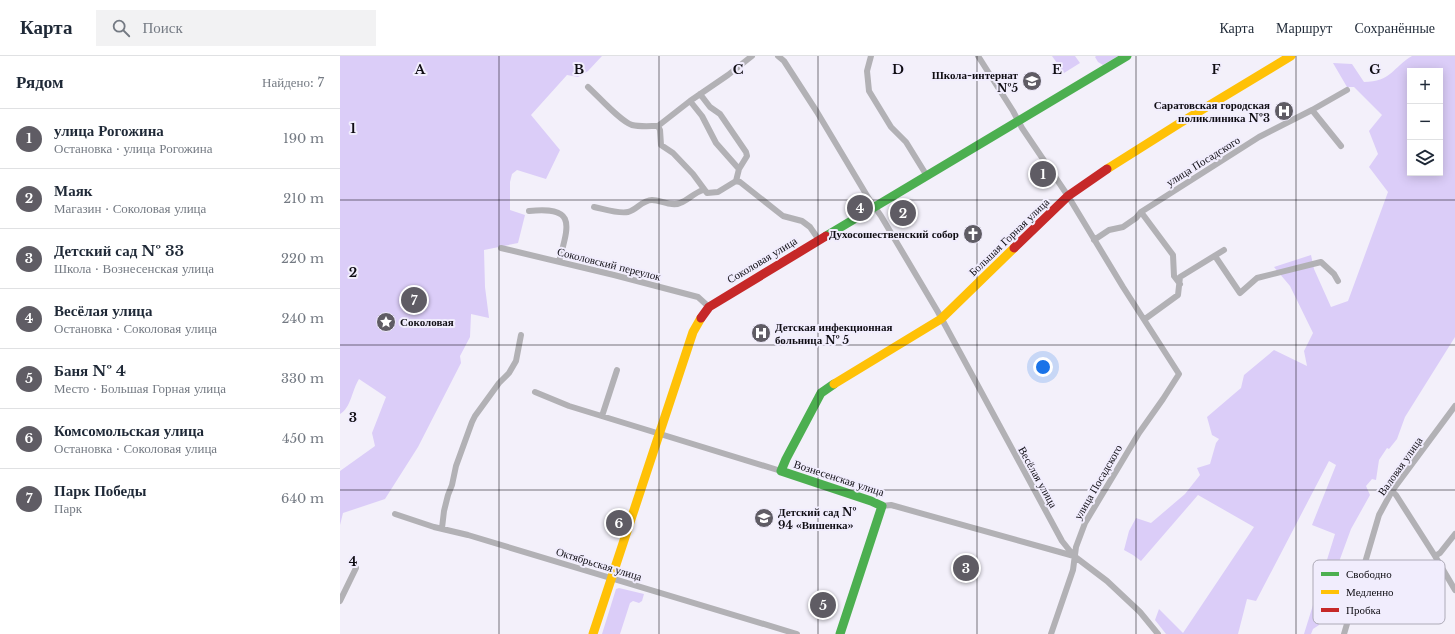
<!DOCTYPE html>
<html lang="ru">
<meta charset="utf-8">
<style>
:root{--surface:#fff;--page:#f2f2f3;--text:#1f2937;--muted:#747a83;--line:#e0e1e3;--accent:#5f5c64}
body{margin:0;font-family:"Libre Baskerville",serif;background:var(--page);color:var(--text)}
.controls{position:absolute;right:12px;top:12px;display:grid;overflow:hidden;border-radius:0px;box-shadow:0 2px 10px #0003}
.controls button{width:36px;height:36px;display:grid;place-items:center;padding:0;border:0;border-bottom:1px solid var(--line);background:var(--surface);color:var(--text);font:20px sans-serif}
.you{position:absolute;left:703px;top:311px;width:14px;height:14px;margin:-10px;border:3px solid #fff;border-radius:50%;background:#1a73e8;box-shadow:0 0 0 6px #1a73e833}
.badge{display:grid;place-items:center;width:26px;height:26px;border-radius:50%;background:var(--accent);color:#fff;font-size:13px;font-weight:700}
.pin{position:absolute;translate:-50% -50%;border:2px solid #fff;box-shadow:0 1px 4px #0006}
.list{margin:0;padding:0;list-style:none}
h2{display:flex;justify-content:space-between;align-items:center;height:52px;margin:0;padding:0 16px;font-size:17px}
h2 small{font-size:13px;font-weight:400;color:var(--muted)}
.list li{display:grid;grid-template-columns:26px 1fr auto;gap:12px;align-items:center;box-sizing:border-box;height:60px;padding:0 16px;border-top:1px solid var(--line)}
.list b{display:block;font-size:15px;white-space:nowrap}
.list p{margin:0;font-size:13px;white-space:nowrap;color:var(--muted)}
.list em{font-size:13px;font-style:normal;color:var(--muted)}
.icon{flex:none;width:22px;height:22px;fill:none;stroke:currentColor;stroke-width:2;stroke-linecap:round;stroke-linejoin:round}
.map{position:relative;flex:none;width:1115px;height:578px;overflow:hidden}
header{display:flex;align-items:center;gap:24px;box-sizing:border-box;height:56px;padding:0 20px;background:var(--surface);border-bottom:1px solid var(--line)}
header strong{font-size:19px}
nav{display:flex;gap:22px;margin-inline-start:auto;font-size:14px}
.search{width:280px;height:36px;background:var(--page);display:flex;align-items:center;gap:10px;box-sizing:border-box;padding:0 14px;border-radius:0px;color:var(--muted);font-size:15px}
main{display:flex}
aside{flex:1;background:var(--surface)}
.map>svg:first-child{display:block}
</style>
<header>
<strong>Карта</strong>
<div class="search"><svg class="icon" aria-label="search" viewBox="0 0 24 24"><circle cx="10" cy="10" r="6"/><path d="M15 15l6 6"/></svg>Поиск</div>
<nav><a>Карта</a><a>Маршрут</a><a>Сохранённые</a></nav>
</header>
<main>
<aside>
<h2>Рядом<small>Найдено: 7</small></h2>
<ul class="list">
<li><span class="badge">1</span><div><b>улица Рогожина</b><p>Остановка · улица Рогожина</p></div><em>190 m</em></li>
<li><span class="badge">2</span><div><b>Маяк</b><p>Магазин · Соколовая улица</p></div><em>210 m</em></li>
<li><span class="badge">3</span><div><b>Детский сад № 33</b><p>Школа · Вознесенская улица</p></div><em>220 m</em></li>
<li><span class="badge">4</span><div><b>Весёлая улица</b><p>Остановка · Соколовая улица</p></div><em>240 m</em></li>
<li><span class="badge">5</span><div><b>Баня № 4</b><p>Место · Большая Горная улица</p></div><em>330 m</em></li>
<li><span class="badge">6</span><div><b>Комсомольская улица</b><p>Остановка · Соколовая улица</p></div><em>450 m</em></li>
<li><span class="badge">7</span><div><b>Парк Победы</b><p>Парк</p></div><em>640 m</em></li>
</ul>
</aside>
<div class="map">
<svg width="1115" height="578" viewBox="0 0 1115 578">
<rect width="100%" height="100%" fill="#f3f0fa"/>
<path fill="#dbcdf8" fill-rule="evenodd" d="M0,0H262L248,15L238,21L227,19L191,59L220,94L206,123L177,114L172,118L170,126V154L185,159L178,187L144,194L145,231L149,262L131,258L130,281L120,300L121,307L78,391L45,443L3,457L0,469V415L35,390L32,377L46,341L19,323C12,334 11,352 0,358Z
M712,0H735L740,7L724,17Z
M756,0H778L763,9L758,6L755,1Z
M1072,0H1115V281L1065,361L1057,383L1049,393L1047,392L1039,404L1036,424L1032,423L1026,430L1030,439L1011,473L996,514C983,527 983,552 979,569L973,573L971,578H964L995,478L972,469L996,409L989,405L916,545L907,543L898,578H826L815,564L819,553L843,577L914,471L858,439L801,505L793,499L784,494L789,475L796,462L811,467L845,438L860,419L857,412L870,408L876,387L879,383L872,379L867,361L901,332L904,319L934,294L967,310L964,295L973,277L950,230L934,211L971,199L974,213L991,251L1008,245L1048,136L1029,111L1038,98L1029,75L1042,59L1014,31H1007L993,7L1012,8L1024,26C1051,26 1053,11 1072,0ZM1070,15H1100V117H1070Z
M279,532L304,538L302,545L299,547L293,545L290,547L280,578H262L276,533Z"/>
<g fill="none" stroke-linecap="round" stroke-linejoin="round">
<path stroke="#b2b1b5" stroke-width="6" d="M438,0L444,5L477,56L529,143L541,160L598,256L722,485L734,500
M531,0L527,15L529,35L551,71L566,86L587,120
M638,0L673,55L682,72L728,140L783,231L839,318L823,343L799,377L745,467L736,491L733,514L711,578
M248,31C258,40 281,66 292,69C300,71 310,70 318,70
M360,38L370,51L380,58L406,96L407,100L399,113L396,125
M350,45L362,60L376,87L399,113
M972,54L1001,90
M318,70L320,74L321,89L333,97L353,118L367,137L378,136L396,125
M318,70L350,45L388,19L412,0
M396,125L400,126L443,160L462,165L470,171L479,184
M254,151C264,153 278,158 288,156C297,154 302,144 312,144C321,144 332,151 340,147C348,144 354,137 363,134
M189,155C238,150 228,170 219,206
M801,156L833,199L834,220L840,228
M754,184L769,174L783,171L796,162L801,156L919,81L972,54L1007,34
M161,192L274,219L358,241L369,251
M875,200L900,237L917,222L981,206L994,218L998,225
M805,263L838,239L840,221L884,194
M195,336L229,350L441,415
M262,360L277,314
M1052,435L1056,439L1095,500L1115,534
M542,450L551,449L734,500L767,525L800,556L818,578
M55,458L94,471L128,479L457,578
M102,472L104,455L108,439L112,429L116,410L132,366L135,360L159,327L169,317L176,305L181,279
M1095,500L1100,497L1115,478
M0,545L16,512
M1004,578L1039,459L1052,435L1115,350"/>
<path stroke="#4caf50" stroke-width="9" d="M486,180L787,0
M494,328L481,337L446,403L441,415L531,445L542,450L500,578"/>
<path stroke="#ffc107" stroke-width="9" d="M767,113L840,67L951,0
M494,328L601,263L674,192
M253,578L353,276L361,262"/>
<path stroke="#c62828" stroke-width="9" d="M674,192L728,140L767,113
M361,262L369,251L486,180"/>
</g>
<path fill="none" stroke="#0f0d13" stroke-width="1" stroke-opacity="0.55" d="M159,0V578M319,0V578M478,0V578M637,0V578M796,0V578M956,0V578M0,144H1115M0,289H1115M0,434H1115"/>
<defs>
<symbol id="school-disc" viewBox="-11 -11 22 22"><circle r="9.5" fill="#5f5c64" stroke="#f1edfd"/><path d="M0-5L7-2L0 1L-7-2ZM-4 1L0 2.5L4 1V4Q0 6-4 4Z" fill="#fff"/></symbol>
<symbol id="hospital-disc" viewBox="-11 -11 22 22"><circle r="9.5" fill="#5f5c64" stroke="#f1edfd"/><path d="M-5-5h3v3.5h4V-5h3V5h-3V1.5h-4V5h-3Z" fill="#fff"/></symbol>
<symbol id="church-disc" viewBox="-11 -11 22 22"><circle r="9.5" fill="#5f5c64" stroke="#f1edfd"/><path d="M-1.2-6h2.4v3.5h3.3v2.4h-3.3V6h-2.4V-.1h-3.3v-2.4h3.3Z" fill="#fff"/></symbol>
<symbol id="sight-disc" viewBox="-11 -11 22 22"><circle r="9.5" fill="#5f5c64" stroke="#f1edfd"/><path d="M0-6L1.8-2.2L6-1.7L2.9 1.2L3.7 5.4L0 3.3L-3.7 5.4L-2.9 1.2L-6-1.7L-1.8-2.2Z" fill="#fff"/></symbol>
</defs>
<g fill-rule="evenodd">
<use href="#school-disc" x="681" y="14" width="22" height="22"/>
<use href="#hospital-disc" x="933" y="44" width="22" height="22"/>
<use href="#church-disc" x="622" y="167" width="22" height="22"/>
<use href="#sight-disc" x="35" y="255" width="22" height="22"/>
<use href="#hospital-disc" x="410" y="266" width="22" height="22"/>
<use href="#school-disc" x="413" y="451" width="22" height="22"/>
</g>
<g text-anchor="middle" stroke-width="4" stroke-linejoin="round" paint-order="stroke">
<g font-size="11" font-weight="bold" fill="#0f0d13" stroke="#f1edfd" text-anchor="end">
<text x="678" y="23">Школа-интернат<tspan x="678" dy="13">№5</tspan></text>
<text x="930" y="53">Саратовская городская<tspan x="930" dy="13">поликлиника №3</tspan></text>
<text x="619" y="182">Духосошественский собор</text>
<text x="60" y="270" text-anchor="start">Соколовая</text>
<text x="435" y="275" text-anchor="start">Детская инфекционная<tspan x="435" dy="13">больница № 5</tspan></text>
<text x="438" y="460" text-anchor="start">Детский сад №<tspan x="438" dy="13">94 «Вишенка»</tspan></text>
</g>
<g font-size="11" fill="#0f0d13" stroke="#f1edfd">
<text transform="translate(863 105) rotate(-32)" y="4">улица Посадского</text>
<text transform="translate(669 181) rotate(-44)" y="4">Большая Горная улица</text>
<text transform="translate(422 204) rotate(-31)" y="4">Соколовая улица</text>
<text transform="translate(269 208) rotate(14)" y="4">Соколовский переулок</text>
<text transform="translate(1060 410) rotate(-55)" y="4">Валовая улица</text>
<text transform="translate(698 421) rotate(61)" y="4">Весёлая улица</text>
<text transform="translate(499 422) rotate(18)" y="4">Вознесенская улица</text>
<text transform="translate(758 426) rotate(-60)" y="4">улица Посадского</text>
<text transform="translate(259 508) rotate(17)" y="4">Октябрьская улица</text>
</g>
</g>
<rect x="973" y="504" width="132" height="64" rx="6" fill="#f1edfd" stroke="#adaab7" stroke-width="1"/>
<rect x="981" y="516" width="18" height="4" fill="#4caf50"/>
<rect x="981" y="534" width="18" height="4" fill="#ffc107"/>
<rect x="981" y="552" width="18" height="4" fill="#c62828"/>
<g font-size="11" fill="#0f0d13">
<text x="1006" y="522">Свободно</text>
<text x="1006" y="540">Медленно</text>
<text x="1006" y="558">Пробка</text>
</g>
<g font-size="13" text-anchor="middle" font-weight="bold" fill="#0f0d13" stroke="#f1edfd" stroke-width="4" stroke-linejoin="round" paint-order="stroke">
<text x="80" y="18">A</text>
<text x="239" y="18">B</text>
<text x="398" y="18">C</text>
<text x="558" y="18">D</text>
<text x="717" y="18">E</text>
<text x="876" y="18">F</text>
<text x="1035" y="18">G</text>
<text x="13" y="77">1</text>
<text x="13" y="221">2</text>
<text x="13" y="366">3</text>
<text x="13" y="510">4</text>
</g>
</svg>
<div class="controls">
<button>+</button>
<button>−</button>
<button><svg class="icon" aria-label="layers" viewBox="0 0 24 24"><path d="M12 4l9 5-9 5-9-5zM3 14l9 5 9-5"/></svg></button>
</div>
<div class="you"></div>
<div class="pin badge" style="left:703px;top:118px">1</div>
<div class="pin badge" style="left:563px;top:157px">2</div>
<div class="pin badge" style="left:626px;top:512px">3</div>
<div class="pin badge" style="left:520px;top:152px">4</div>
<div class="pin badge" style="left:483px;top:549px">5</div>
<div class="pin badge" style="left:279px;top:467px">6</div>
<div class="pin badge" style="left:74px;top:244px">7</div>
</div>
</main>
